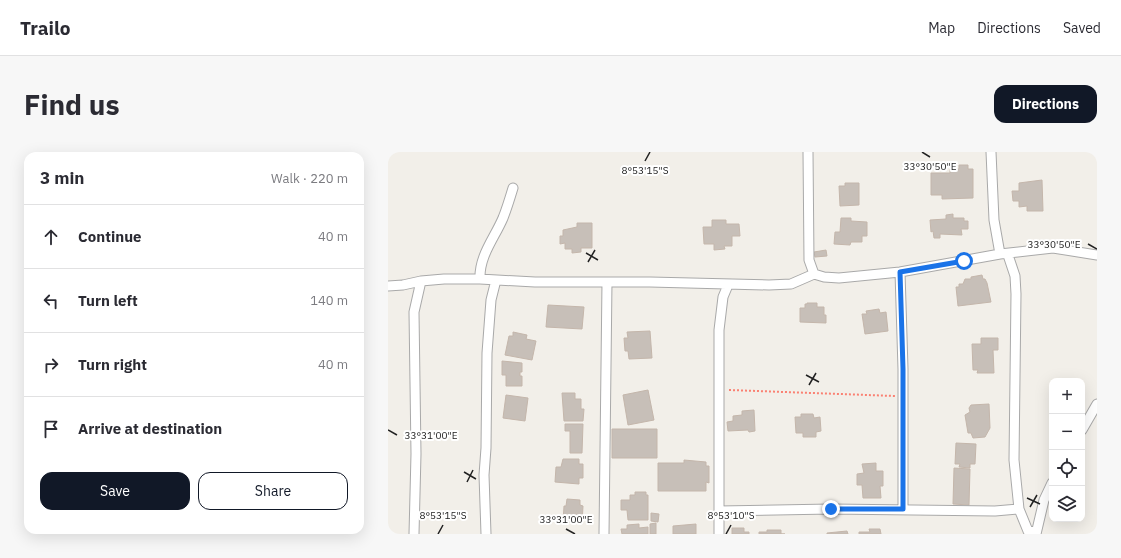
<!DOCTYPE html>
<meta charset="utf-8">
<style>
:root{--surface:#fff;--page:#f7f7f7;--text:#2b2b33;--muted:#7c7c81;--line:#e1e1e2;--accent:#111827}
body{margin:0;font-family:"IBM Plex Sans",sans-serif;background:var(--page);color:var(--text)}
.controls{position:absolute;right:12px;bottom:12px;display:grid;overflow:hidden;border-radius:8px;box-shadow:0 4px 16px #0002}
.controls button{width:36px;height:36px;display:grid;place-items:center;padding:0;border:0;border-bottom:1px solid var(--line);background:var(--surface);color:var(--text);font:20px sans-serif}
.stop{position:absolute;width:12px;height:12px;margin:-9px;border:3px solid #1a73e8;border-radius:50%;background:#fff}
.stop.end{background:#1a73e8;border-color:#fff;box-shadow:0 1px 4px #0008}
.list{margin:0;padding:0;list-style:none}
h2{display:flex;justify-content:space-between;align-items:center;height:52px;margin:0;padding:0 16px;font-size:17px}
h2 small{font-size:13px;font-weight:400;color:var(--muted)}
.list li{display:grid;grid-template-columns:26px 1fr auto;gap:12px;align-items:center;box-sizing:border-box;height:64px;padding:0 16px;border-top:1px solid var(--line)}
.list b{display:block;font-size:15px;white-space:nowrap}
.list em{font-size:13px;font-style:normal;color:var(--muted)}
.actions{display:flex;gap:8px;padding:12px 16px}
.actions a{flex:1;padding:9px 0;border:1px solid var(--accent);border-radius:12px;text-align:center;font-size:14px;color:var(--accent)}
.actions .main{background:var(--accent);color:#fff}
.icon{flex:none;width:22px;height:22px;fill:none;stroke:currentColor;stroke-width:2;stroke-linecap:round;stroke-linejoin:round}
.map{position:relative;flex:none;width:709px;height:382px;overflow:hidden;border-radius:12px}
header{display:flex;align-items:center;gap:24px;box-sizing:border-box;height:56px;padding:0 20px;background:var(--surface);border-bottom:1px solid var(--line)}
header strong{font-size:19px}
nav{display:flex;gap:22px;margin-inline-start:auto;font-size:14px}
.intro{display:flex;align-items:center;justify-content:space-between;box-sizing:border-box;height:96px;padding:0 24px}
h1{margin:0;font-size:28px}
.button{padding:10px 18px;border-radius:12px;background:var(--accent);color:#fff;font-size:14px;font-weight:700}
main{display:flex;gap:24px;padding:0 24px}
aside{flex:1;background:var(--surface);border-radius:12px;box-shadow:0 4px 16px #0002}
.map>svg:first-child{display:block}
</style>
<header>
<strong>Trailo</strong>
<nav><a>Map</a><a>Directions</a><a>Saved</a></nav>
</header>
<div class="intro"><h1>Find us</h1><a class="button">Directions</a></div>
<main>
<aside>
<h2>3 min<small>Walk · 220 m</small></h2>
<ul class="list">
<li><svg class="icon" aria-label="ahead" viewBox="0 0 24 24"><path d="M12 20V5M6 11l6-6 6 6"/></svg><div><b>Continue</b></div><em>40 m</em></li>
<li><svg class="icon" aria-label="left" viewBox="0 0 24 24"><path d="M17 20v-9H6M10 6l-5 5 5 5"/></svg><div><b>Turn left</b></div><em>140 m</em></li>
<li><svg class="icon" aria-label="right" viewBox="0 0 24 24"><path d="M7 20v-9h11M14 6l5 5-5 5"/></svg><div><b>Turn right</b></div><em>40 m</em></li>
<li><svg class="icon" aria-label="arrive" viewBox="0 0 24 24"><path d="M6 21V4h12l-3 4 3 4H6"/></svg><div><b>Arrive at destination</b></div></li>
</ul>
<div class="actions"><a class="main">Save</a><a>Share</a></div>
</aside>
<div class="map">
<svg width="709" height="382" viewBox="0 0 709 382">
<rect width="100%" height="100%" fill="#f2efe9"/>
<path fill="#c7bfb8" stroke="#c4b6ab" d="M571,13H580V17H585V46L554,47V43H543V21H562V17H571Z
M654,28L655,59H639V54L631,55V49H625L624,39H631V31Z
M457,31H471V53L452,54L451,34H457Z
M565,62V66H576V69H580V77H573L574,83L552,82V86H546L545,79L543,80L542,68L558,67V63Z
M453,66H463V69L479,70V84H474V90H463L462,93L446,92L447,80H452Z
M324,68H338V72H351L352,84H344V94H336L337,97L326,98V92H316L315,75H324Z
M189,71H204V96H193V100L184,101V97H177V91L172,92V84H175V78L189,75Z
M438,98L439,104L427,105L426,100Z
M594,123L595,127H597L599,131L603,150L570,154L568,135H571V132H575L577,127H583V125Z
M419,151H429V155H436V163H438V171L412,170V156H417V152H419Z
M160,153L196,155L194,177L158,175Z
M491,157L492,161L498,160L500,179L477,182L474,162H479L478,159Z
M262,179L264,206L241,207L240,199H237L236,186H240L239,180Z
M125,180L139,183L138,187L148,189L144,208L117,203L121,184H125Z
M593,186H610V198H605L606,221H589L590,218H585L584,192H593Z
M114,209L134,211V220H132V224H134V234H118V223H114Z
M260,238L266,268L240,273L235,243Z
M174,241H187V247H193V257H196L195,269H176Z
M118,243L140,246L137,269L115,266Z
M601,252L602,276L597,285L585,286L583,281H580L577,263L582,260L581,256L583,253Z
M366,258L367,279L361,280L360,278L340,279L339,270L345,269V264L354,263V259Z
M413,262H425L426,266L432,265L433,279L428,280V285H415V281H408L407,265H413Z
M177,272H195L194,301H182V279H177Z
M224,277H269V306H224Z
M568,291L588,292L587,312H582V316L571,315L572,312H567Z
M175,307H191V312H195V326H191V332L167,330L168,315H173Z
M296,308L318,310V314H321V331L318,330V339H270V311H296Z
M488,311V319H495V334H492L493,346H475L474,333H469V322L476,321L474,312Z
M566,316L582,317L581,353L565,352Z
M247,340H258V343H260V368H240L239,358H233V348H242V343H247Z
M179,347L192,348V353L195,354L194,371L175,370L176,354H178Z
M263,361L271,362L270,370L263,369Z
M268,371V382H262V372Z
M251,372V376L260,375V382H234L233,377H239V373Z
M308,372V382H285V374Z
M344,376H356V380H361V382H344Z
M481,377H492L493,382H471V380H482Z
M379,378H393V382H397H371V380H379Z
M459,379L460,382H439V381Z"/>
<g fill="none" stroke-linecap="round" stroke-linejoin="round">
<defs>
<path id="minor" d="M420,0L421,108L426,122L436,125L451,126L512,120L612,102L665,96L709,103
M603,0L606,68L612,102
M620,103L627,124L628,142L626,308L631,357L640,379L648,380
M512,120L515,217V357
M92,127C91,104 106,87 115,66C119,56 122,46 125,36
M0,134L15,133L33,129
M694,278L709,252
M331,359L443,357L607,359L631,357
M26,382L28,302L26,160L33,129L56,127H92L147,130H262L381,133L403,132L426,122
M98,382L96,323L98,296L99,201L103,148L108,128
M216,382L219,130
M331,382V178L335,145L340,133
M648,382L656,348L664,331"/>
</defs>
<use href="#minor" stroke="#a9a9a9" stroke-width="11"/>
<path stroke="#fa8072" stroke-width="2" stroke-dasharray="2 2" stroke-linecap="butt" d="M341,238L507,244"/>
<use href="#minor" stroke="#fff" stroke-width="9"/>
</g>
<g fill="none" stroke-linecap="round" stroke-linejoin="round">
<path stroke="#1a73e8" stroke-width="5" d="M443,357H515V217L512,120L576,109"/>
</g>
<path fill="none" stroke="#222" stroke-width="1.5" d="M534,0L542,5M257,9L262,0M700,92L709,97M198,101L210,108M200,110L207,98M418,223L431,230M421,233L428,221M0,278L9,283M76,320L88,327M79,330L85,318M639,346L652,352M642,355L649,343M178,377L187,382M50,382L55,373M338,382L343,373"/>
<g font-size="10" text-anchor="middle" fill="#222" stroke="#fff" stroke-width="4" stroke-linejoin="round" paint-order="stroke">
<text x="542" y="18">33°30'50"E</text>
<text x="257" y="22">8°53'15"S</text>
<text x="666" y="96">33°30'50"E</text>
<text x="43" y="287">33°31'00"E</text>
<text x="55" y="367">8°53'15"S</text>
<text x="343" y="367">8°53'10"S</text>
<text x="178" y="371">33°31'00"E</text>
</g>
</svg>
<div class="controls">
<button>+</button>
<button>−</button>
<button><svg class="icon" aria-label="locate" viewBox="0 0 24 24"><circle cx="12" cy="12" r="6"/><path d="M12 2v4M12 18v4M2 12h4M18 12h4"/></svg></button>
<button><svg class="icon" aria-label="layers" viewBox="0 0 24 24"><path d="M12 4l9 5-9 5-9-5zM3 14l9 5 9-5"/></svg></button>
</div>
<div class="stop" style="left:576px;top:109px"></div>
<div class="stop end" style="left:443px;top:357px"></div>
</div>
</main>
